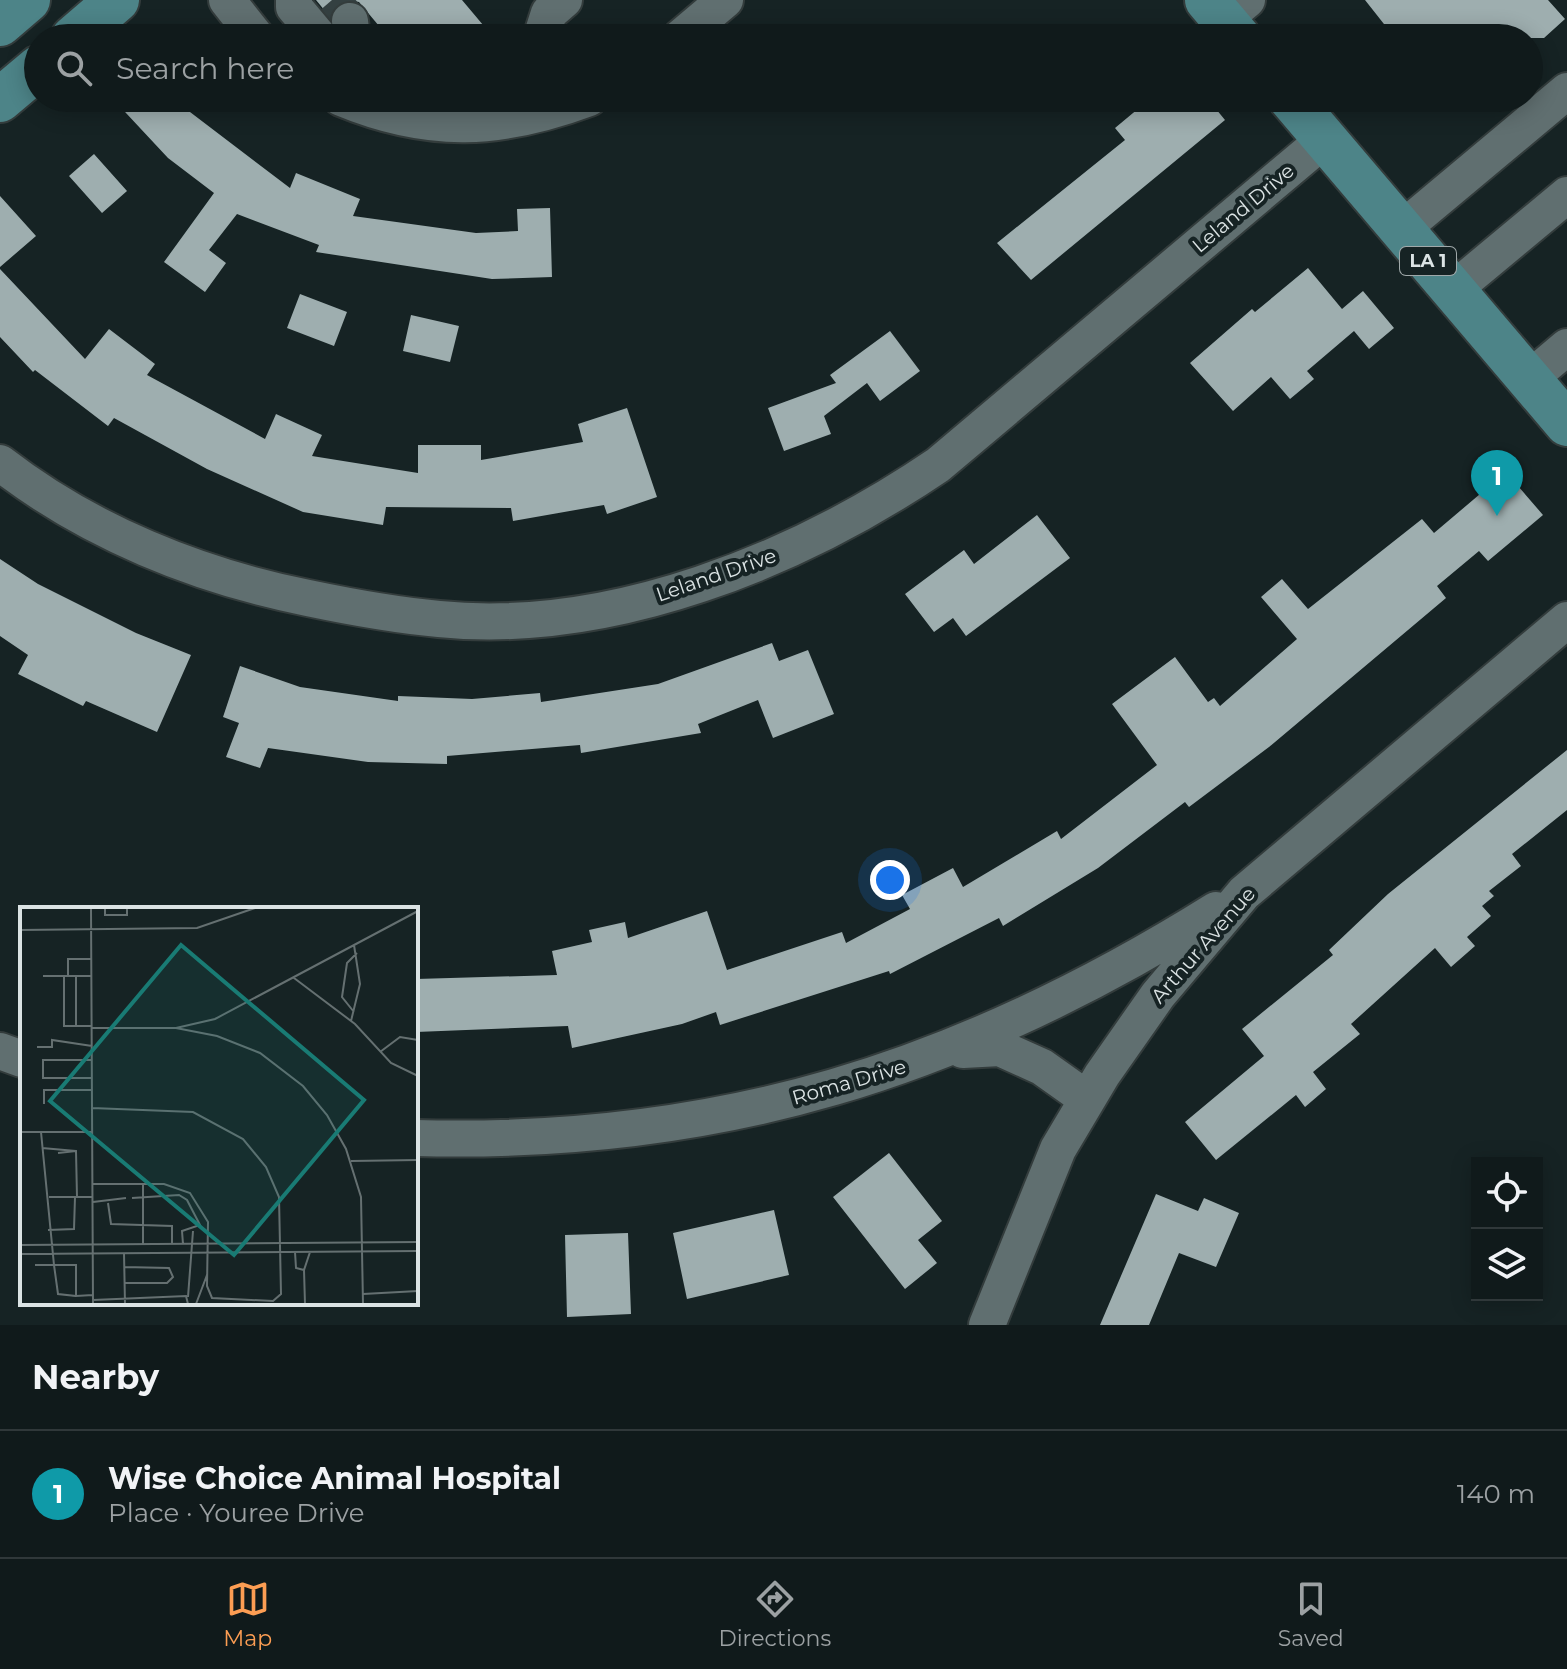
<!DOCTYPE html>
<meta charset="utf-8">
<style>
:root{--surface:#101a1b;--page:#1e2728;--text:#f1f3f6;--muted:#9ca1a3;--line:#30383a;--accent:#fc9d53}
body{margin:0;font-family:Montserrat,sans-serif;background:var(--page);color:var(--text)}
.controls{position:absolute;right:24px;bottom:24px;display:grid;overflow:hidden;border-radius:0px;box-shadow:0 4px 20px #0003}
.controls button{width:72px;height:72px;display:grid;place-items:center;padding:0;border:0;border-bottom:2px solid var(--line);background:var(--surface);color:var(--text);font:40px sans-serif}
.you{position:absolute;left:890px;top:880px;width:28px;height:28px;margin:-20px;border:6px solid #fff;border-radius:50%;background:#1a73e8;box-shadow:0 0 0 12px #1a73e833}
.badge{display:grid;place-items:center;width:52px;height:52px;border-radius:50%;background:var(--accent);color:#fff;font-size:26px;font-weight:700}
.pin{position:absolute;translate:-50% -66px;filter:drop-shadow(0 2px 4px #0008)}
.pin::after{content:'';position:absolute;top:42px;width:28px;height:24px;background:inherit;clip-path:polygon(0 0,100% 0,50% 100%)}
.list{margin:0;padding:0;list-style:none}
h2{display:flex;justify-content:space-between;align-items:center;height:104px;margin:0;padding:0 32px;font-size:34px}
h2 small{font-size:26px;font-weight:400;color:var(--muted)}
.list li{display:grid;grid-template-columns:52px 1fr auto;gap:24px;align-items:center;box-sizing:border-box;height:128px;padding:0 32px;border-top:2px solid var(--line)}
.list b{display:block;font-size:30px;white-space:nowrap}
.list p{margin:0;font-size:26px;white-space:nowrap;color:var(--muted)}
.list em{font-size:26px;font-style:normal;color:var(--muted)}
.icon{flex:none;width:44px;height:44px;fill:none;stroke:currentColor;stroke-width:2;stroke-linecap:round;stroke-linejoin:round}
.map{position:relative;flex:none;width:1567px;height:1325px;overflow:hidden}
.search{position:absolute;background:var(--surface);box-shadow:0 4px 20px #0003;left:24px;right:24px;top:24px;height:88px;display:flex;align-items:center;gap:20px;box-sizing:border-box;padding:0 28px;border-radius:44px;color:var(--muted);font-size:30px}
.sheet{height:232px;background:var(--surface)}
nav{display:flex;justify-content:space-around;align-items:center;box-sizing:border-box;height:112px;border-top:2px solid var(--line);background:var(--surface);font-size:22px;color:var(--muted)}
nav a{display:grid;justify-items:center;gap:4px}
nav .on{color:var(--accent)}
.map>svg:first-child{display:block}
</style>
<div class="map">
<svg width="1567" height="1325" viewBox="0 0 1567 1325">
<rect width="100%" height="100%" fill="#162324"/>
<path fill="#9eaeaf" d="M316,0H462L494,38H389L359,2L348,0L338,4L330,17Z
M1365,0H1548L1565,19L1544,38H1395Z
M112,98H205L190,112L290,188L296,173L360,199L353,216L476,233L518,231L517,209L550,208L552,277L492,279L316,252L319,245L237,214L209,250L226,263L205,292L164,262L214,193L168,158Z
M1151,98H1207L1225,120L1031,280L997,243L1125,140L1115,128Z
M94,154L127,191L102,213L69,176Z
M0,196L36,236L0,267Z
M1308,268L1342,309L1363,291L1394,328L1369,349L1354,331L1307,371L1314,379L1290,399L1271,377L1233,411L1190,363L1252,309L1255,312Z
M0,269L85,359L109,329L155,364L147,375L265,439L276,414L322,435L312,456L418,473V445H481V460L583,442L578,424L627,408L657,497L607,514L604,505L513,521L511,508L386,507L383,525L303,512L207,469L114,418L108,426L35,370L33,372L0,337Z
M300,294L347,312L334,346L287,328Z
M411,315L459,326L450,362L403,351Z
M890,331L920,371L880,401L867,383L824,416L831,434L784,451L768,408L836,383L830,375Z
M1506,472L1543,515L1488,561L1479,551L1437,586L1446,598L1269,747L1189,807L1185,802L1098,868L1003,926L999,918L890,974L889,971L720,1025L716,1012L682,1024L572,1048L568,1026L416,1032V979L557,975L552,951L592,942L589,930L625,922L628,938L707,911L727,970L842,932L846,943L910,909L902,895L953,868L963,887L1057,831L1061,839L1157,765L1112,704L1175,657L1208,702L1214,698L1220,706L1297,639L1261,597L1282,579L1308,609L1422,519L1434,533Z
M1037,515L1070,558L966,636L953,618L934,632L905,594L964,550L974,564Z
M0,559L38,584L136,633L191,655L157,732L86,701L83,706L18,674L28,655L0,636Z
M772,643L779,661L808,650L834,714L773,738L758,700L698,724L701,733L581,753L580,745L447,756V764L368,762L268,748L260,768L226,757L239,723L223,717L240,666L300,687L398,701V696L472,699L540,693L541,702L658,684Z
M1567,750V810L1512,854L1521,866L1489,891L1494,896L1482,906L1491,916L1467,937L1475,946L1451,967L1435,948L1351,1024L1360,1034L1313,1072L1326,1089L1305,1107L1296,1095L1216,1160L1185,1122L1264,1056L1242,1029L1333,955L1329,950L1388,894Z
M889,1153L942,1221L918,1240L937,1263L905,1289L833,1197Z
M1156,1194L1198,1211L1204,1198L1239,1213L1216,1267L1179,1253L1149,1325H1100Z
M774,1210L789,1275L687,1299L673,1233Z
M628,1233L631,1314L567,1317L565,1235Z"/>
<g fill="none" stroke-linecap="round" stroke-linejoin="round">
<path stroke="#344041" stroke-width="36" stroke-dasharray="36 18" stroke-linecap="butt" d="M332,0L350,21"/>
<defs>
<path id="minor" d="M227,0L257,38
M294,0V7L320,38
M1223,20L1247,0
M350,21L352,38
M541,38L549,13L564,0
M680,38L725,0
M341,98C430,135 500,131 589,98
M1402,229L1567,91
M1453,290L1567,195
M1529,379L1567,347
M0,463C89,532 198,576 308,598C351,607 395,615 439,619C612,636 798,560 938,465L1325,139
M963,1050L1000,1048L1042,1067L1087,1099
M0,1051L22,1059
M416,1138C720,1146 960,1070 1216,910
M987,1325L1058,1149L1102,1075L1158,995L1244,893L1567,620"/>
<path id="major" d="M1207,0L1239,38
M0,24L28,0
M73,38L117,0
M1290,98L1567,424
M0,100L38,68"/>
</defs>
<use href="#minor" stroke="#333c3c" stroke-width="40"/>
<use href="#major" stroke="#333c3c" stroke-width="48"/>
<use href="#minor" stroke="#606f70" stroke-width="36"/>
<use href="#major" stroke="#4d8488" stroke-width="44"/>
</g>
<g text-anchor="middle" stroke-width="8" stroke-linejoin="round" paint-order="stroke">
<rect fill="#162324" stroke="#a0a9aa" stroke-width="2" x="1400" y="247" width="56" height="28" rx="6"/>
<g font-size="18" font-weight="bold" fill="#dbe3e4">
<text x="1428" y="267">LA 1</text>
</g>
<g font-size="20" fill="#dbe3e4" stroke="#162324">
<text transform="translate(1243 208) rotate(-40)" y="7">Leland Drive</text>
<text transform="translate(716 575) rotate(-19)" y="7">Leland Drive</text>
<text transform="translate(1203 945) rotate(-49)" y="7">Arthur Avenue</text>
<text transform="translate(849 1082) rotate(-16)" y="7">Roma Drive</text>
</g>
</g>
<g transform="translate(20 907)">
<rect width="398" height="398" fill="#162324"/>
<path fill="none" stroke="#657071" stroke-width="2" d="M71,1L73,397M85,1V8H107V1M0,23L177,21L235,1M72,52H48V69H72M23,69H48M44,69V119H72M274,71L335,117L371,156L398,169M334,105L322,90L327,56L337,46M331,114L340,77L334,38M56,119V69M72,121H156L195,112L398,4M156,121L197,129L240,146L283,179L307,208L326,242L341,290L343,397M17,140H32V133L72,139M360,145L380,130L398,133M72,153H23V171H72M24,197V183H72M72,201L173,205L223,232L246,260L259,290L261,387L253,394L192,391L187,379L188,315L170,286L144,277H73M0,225H73M21,225L34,358H56V389L73,388M22,241L56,244M38,246L56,244L57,290M331,254L398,253M29,290H73M112,291L159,288L167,293L180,318L162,324L163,337M73,295L106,291M88,296L91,317L152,319V337M28,323L54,322L55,290M123,337V277M0,338L398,335M275,345L276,361L284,363L290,345M104,346L105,397M0,347L398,344M15,358H34L38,387L56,389M104,360L149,361L153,370L147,376H105M284,363L285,397M343,387L398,384M168,390L173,324M73,393L166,389L168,397M176,397L187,368"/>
<path fill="#197b74" fill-opacity="0.15" stroke="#197b74" stroke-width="4" d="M161,38L344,193L214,348L30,194Z"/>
<rect width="398" height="398" fill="none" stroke="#dbe3e4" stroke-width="4"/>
</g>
</svg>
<div class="controls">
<button><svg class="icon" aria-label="locate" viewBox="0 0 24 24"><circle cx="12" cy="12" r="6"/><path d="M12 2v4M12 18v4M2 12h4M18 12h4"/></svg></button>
<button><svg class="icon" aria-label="layers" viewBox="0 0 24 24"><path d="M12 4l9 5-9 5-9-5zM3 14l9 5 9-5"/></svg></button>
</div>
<div class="you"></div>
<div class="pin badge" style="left:1497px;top:516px;background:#0f9aa8">1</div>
<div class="search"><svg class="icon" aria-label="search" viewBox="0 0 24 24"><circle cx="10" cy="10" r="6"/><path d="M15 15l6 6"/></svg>Search here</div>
</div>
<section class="sheet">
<h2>Nearby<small></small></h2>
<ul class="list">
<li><span class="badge" style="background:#0f9aa8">1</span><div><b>Wise Choice Animal Hospital</b><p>Place · Youree Drive</p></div><em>140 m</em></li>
</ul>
</section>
<nav>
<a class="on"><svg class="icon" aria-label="map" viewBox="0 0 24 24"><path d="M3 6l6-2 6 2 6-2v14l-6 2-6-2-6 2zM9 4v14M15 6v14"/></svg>Map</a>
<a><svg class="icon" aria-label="directions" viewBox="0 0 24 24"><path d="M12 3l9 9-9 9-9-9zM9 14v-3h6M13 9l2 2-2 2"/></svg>Directions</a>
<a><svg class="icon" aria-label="saved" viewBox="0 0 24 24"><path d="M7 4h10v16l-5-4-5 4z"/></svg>Saved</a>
</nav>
